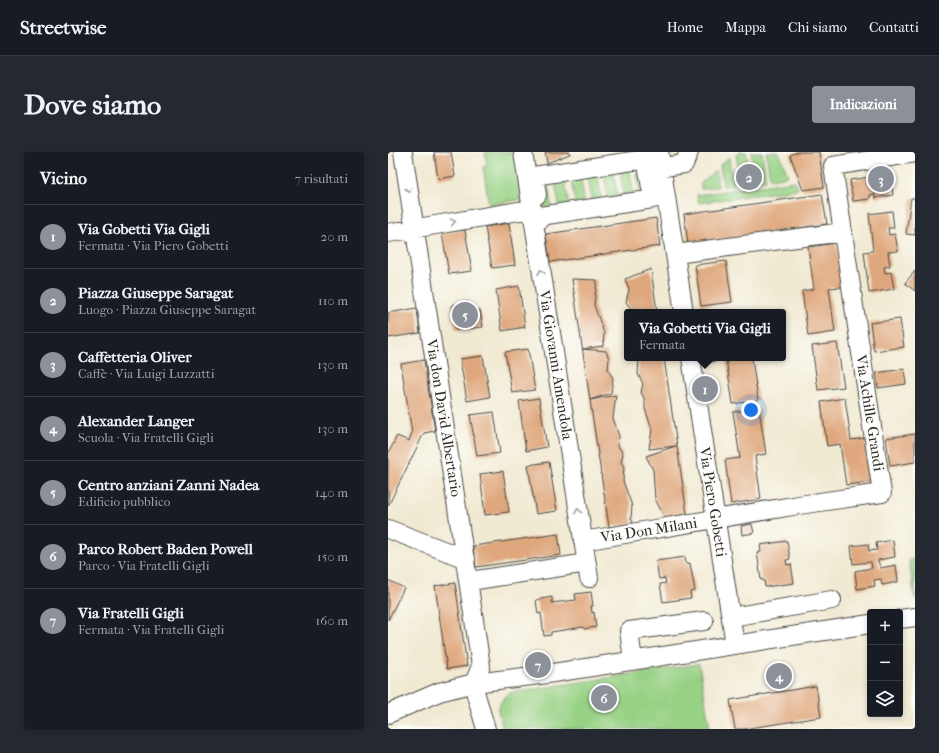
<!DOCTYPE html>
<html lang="it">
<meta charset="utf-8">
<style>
:root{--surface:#171b24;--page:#242831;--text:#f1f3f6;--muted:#9ea1a6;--line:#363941;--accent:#8c9099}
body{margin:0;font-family:"IM FELL French Canon",serif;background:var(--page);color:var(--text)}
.controls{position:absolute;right:12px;bottom:12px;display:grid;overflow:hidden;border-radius:4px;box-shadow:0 2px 6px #0003}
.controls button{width:36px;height:36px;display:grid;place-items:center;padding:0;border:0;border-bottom:1px solid var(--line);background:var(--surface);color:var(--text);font:20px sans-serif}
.you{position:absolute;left:363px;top:258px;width:14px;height:14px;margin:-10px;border:3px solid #fff;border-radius:50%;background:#1a73e8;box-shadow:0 0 0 6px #1a73e833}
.badge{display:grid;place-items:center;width:26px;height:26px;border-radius:50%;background:var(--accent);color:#fff;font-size:13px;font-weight:700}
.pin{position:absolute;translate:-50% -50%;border:2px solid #fff;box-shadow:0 1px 4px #0006}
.popup{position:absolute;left:236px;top:157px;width:162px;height:52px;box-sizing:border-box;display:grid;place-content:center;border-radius:4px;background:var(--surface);filter:drop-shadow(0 1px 3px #0005);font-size:13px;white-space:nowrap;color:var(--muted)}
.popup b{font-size:15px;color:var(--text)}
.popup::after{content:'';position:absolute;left:50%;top:100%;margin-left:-8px;border:8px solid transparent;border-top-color:var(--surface)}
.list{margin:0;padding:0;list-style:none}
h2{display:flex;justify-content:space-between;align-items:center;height:52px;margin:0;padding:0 16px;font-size:17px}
h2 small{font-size:13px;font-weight:400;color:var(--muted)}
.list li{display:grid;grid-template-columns:26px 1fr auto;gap:12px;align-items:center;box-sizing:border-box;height:64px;padding:0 16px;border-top:1px solid var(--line)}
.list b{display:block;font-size:15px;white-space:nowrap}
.list p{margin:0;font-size:13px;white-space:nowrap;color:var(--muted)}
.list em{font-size:13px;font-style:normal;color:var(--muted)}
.icon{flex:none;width:22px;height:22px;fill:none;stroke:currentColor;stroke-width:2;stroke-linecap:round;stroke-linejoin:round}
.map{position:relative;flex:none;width:527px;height:577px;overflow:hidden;border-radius:4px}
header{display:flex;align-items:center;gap:24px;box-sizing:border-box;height:56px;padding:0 20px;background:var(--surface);border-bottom:1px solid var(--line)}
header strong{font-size:19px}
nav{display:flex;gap:22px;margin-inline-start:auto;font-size:14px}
.intro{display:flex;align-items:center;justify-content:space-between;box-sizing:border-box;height:96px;padding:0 24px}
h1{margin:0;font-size:28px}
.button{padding:10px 18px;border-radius:4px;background:var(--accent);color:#fff;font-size:14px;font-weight:700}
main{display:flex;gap:24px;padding:0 24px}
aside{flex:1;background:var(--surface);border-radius:4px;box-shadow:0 2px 6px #0003}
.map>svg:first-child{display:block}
</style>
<header>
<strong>Streetwise</strong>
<nav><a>Home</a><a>Mappa</a><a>Chi siamo</a><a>Contatti</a></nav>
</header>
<div class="intro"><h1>Dove siamo</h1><a class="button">Indicazioni</a></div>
<main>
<aside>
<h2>Vicino<small>7 risultati</small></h2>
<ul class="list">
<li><span class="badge">1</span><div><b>Via Gobetti Via Gigli</b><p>Fermata · Via Piero Gobetti</p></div><em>20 m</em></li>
<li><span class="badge">2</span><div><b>Piazza Giuseppe Saragat</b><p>Luogo · Piazza Giuseppe Saragat</p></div><em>110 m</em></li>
<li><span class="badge">3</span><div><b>Caffetteria Oliver</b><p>Caffè · Via Luigi Luzzatti</p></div><em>130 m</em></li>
<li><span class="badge">4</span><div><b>Alexander Langer</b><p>Scuola · Via Fratelli Gigli</p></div><em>130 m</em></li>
<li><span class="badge">5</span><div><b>Centro anziani Zanni Nadea</b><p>Edificio pubblico</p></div><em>140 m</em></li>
<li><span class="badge">6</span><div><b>Parco Robert Baden Powell</b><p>Parco · Via Fratelli Gigli</p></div><em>150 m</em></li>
<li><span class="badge">7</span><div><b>Via Fratelli Gigli</b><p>Fermata · Via Fratelli Gigli</p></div><em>160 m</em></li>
</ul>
</aside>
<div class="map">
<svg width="527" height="577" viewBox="0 0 527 577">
<rect width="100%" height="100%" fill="#fdfcf7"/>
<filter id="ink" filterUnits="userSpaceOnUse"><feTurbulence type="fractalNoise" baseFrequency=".025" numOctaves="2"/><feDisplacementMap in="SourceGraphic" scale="8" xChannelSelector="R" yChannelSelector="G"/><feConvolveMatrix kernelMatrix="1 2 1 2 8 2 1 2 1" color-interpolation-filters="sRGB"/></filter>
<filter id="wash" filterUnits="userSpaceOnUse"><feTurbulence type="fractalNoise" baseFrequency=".012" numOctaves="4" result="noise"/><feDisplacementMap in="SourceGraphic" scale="16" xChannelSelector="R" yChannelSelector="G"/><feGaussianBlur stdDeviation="0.9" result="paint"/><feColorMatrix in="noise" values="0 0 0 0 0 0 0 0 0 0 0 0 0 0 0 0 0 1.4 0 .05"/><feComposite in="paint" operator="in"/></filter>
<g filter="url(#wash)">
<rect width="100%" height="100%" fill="#f1ead3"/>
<path fill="#97d184" stroke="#617e58" d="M97,0H127L135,47L101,53L95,15L99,14Z
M352,0H358L363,30L352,32L348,3Z
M363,0H374L378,28L367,30Z
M378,0H391L400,24L382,27Z
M341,5L345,33L335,34L332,13Z
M258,16L262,45L252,46L248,18Z
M242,18L246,48L236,49L232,20Z
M328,18L330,35L313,37V31Z
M226,21L230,50L220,51L216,22Z
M210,23L214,52L204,54L200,25Z
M193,26L197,55L188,56L183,28Z
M177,28L181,57L172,59L167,30Z
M407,29L410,37L311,51L309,43Z
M160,31L164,60L154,61L150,32Z
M527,407V448L521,408Z
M311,512L322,577H115L110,559L112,551L121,541Z"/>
<g id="blocks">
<path fill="#dfa77d" d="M46,0H63L67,24L50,27Z
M157,0H182V2L159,11Z
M409,0H431L436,35L415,38L402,3Z
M502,22L505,43L487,46V42L482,43V47L465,49L462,28Z
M434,42L439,72L300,92L296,62Z
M523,46H527V83L518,82Z
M504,59L506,76H500L501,83L507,82L510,99L500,100L502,114L496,115L497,121L503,120L506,137L481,141L476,100L485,99L481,62Z
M268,66L272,94L162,110L158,82Z
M121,71L127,113L104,116L97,75Z
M77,78L84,119L61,122L54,81Z
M448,91L454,135L441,136L447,180L420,184L414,139L426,137L420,95Z
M338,109L344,150L313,154L307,113Z
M263,117L269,160H243L244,158L238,150L241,137L237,127Z
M527,119V139L517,131Z
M184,127L209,128L206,153L216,181L215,194L195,197L218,199L221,207L220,218L225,226L223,241L202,248Z
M131,134L137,175L114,179L108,138Z
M80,150L82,159L92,158L95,175L68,178L64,153Z
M29,156L32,181L0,186V161Z
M512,167L516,195L486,199L482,171Z
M449,191L456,235L430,238L424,194Z
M140,197L147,238L124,241L117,200Z
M95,204L102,245L79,249L72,207Z
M251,206H276L299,362L277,366L267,347L265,318L258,304L288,294L261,297L264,277L257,257V249L253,240L255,232L250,222Z
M320,206H364L370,248L345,252L338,207L321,210Z
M36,208L47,279L36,281L0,354V302L9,284L21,289L24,281L13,212Z
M516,217L518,232L490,236L488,221Z
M228,243L225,266L231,284L230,294L235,302L233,310L236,315L235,329L244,354L243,366L245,371L221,375L202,248Z
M151,246L159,295L138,299L131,249Z
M457,246L463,288L477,286L483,330L458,333L452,292L439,294L433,250Z
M371,257L378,302L367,304L373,347L343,352L337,308L352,306L345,260Z
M106,260L112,301L89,304L82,263Z
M527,282V310L502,314L498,286Z
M161,310L169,359L148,362L140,313Z
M115,319L121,360L97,363L92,322Z
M364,372L366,381L354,383L353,374Z
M170,382L173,403L88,415L85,394Z
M505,388L507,405L490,408L492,416L508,413L510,430L494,433L493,427L486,428L487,434L469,437L467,419L484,416L483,410L465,412L463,394L480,392L481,399L489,398L488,391Z
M399,389L402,407L398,408L399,413L403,412L406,431L377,435L376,428H373L369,400H373L372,393Z
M297,405L298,412L302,411L307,439L302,440L303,446L275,450L272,432L278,431L277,426L271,427L268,409Z
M0,428L16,436L0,468Z
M67,431L79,514L59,517L47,434Z
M203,440L205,454H203L204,461L206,460L208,475L196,477L195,475L163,480V483L156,484L153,461L150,462L148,448L164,445V451L188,448L187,442Z
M428,534L433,565L355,577H347L342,548Z"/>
</g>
</g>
<g filter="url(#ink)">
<use href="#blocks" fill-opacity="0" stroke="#494844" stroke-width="1"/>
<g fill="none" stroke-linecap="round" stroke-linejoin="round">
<defs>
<path id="minor" d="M15,0L93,514L86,531L88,543L98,577
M135,0L201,426
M271,0L296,160
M263,17L296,12L301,0
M149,43L146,24L258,7L265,47L152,64L153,67
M0,81L143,57
M287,102L455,80
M303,206L347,493
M0,377L78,407
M195,389L411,353L494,341L445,14L527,1
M82,429L199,411
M343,465L444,448
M512,467L527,465
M245,508L241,479L316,469
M0,562L51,540L86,531L152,523L482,472"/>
</defs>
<use href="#minor" stroke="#494844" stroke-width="20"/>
<use href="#minor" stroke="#fff" stroke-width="18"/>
</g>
<defs><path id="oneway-chevron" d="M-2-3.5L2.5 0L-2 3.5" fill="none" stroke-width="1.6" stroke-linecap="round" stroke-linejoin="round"/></defs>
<g stroke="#a0a0a0">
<use href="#oneway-chevron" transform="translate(21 38) rotate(81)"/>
<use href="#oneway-chevron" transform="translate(65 70) rotate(-10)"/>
<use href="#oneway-chevron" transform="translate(153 120) rotate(-99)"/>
<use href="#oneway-chevron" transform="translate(190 359) rotate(-99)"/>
</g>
</g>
<g text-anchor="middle" stroke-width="3" stroke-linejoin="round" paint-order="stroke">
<g font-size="15" fill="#2b2b2b" stroke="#fdfcf7">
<text transform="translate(168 213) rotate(81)" y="5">Via Giovanni Amendola</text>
<text transform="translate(482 261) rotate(81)" y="5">Via Achille Grandi</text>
<text transform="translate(56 266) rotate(81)" y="5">Via don David Albertario</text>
<text transform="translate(325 350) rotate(81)" y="5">Via Piero Gobetti</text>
<text transform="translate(261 378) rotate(-9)" y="5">Via Don Milani</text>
</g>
</g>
</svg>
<div class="controls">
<button>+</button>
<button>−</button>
<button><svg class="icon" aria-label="layers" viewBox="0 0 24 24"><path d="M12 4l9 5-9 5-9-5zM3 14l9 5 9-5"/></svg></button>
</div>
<div class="you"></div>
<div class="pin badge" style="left:317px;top:237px">1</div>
<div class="popup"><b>Via Gobetti Via Gigli</b>Fermata</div>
<div class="pin badge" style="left:361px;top:25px">2</div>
<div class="pin badge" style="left:493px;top:27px">3</div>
<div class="pin badge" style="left:391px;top:524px">4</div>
<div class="pin badge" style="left:77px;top:163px">5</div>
<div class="pin badge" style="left:216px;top:546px">6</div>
<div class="pin badge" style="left:150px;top:513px">7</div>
</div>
</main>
